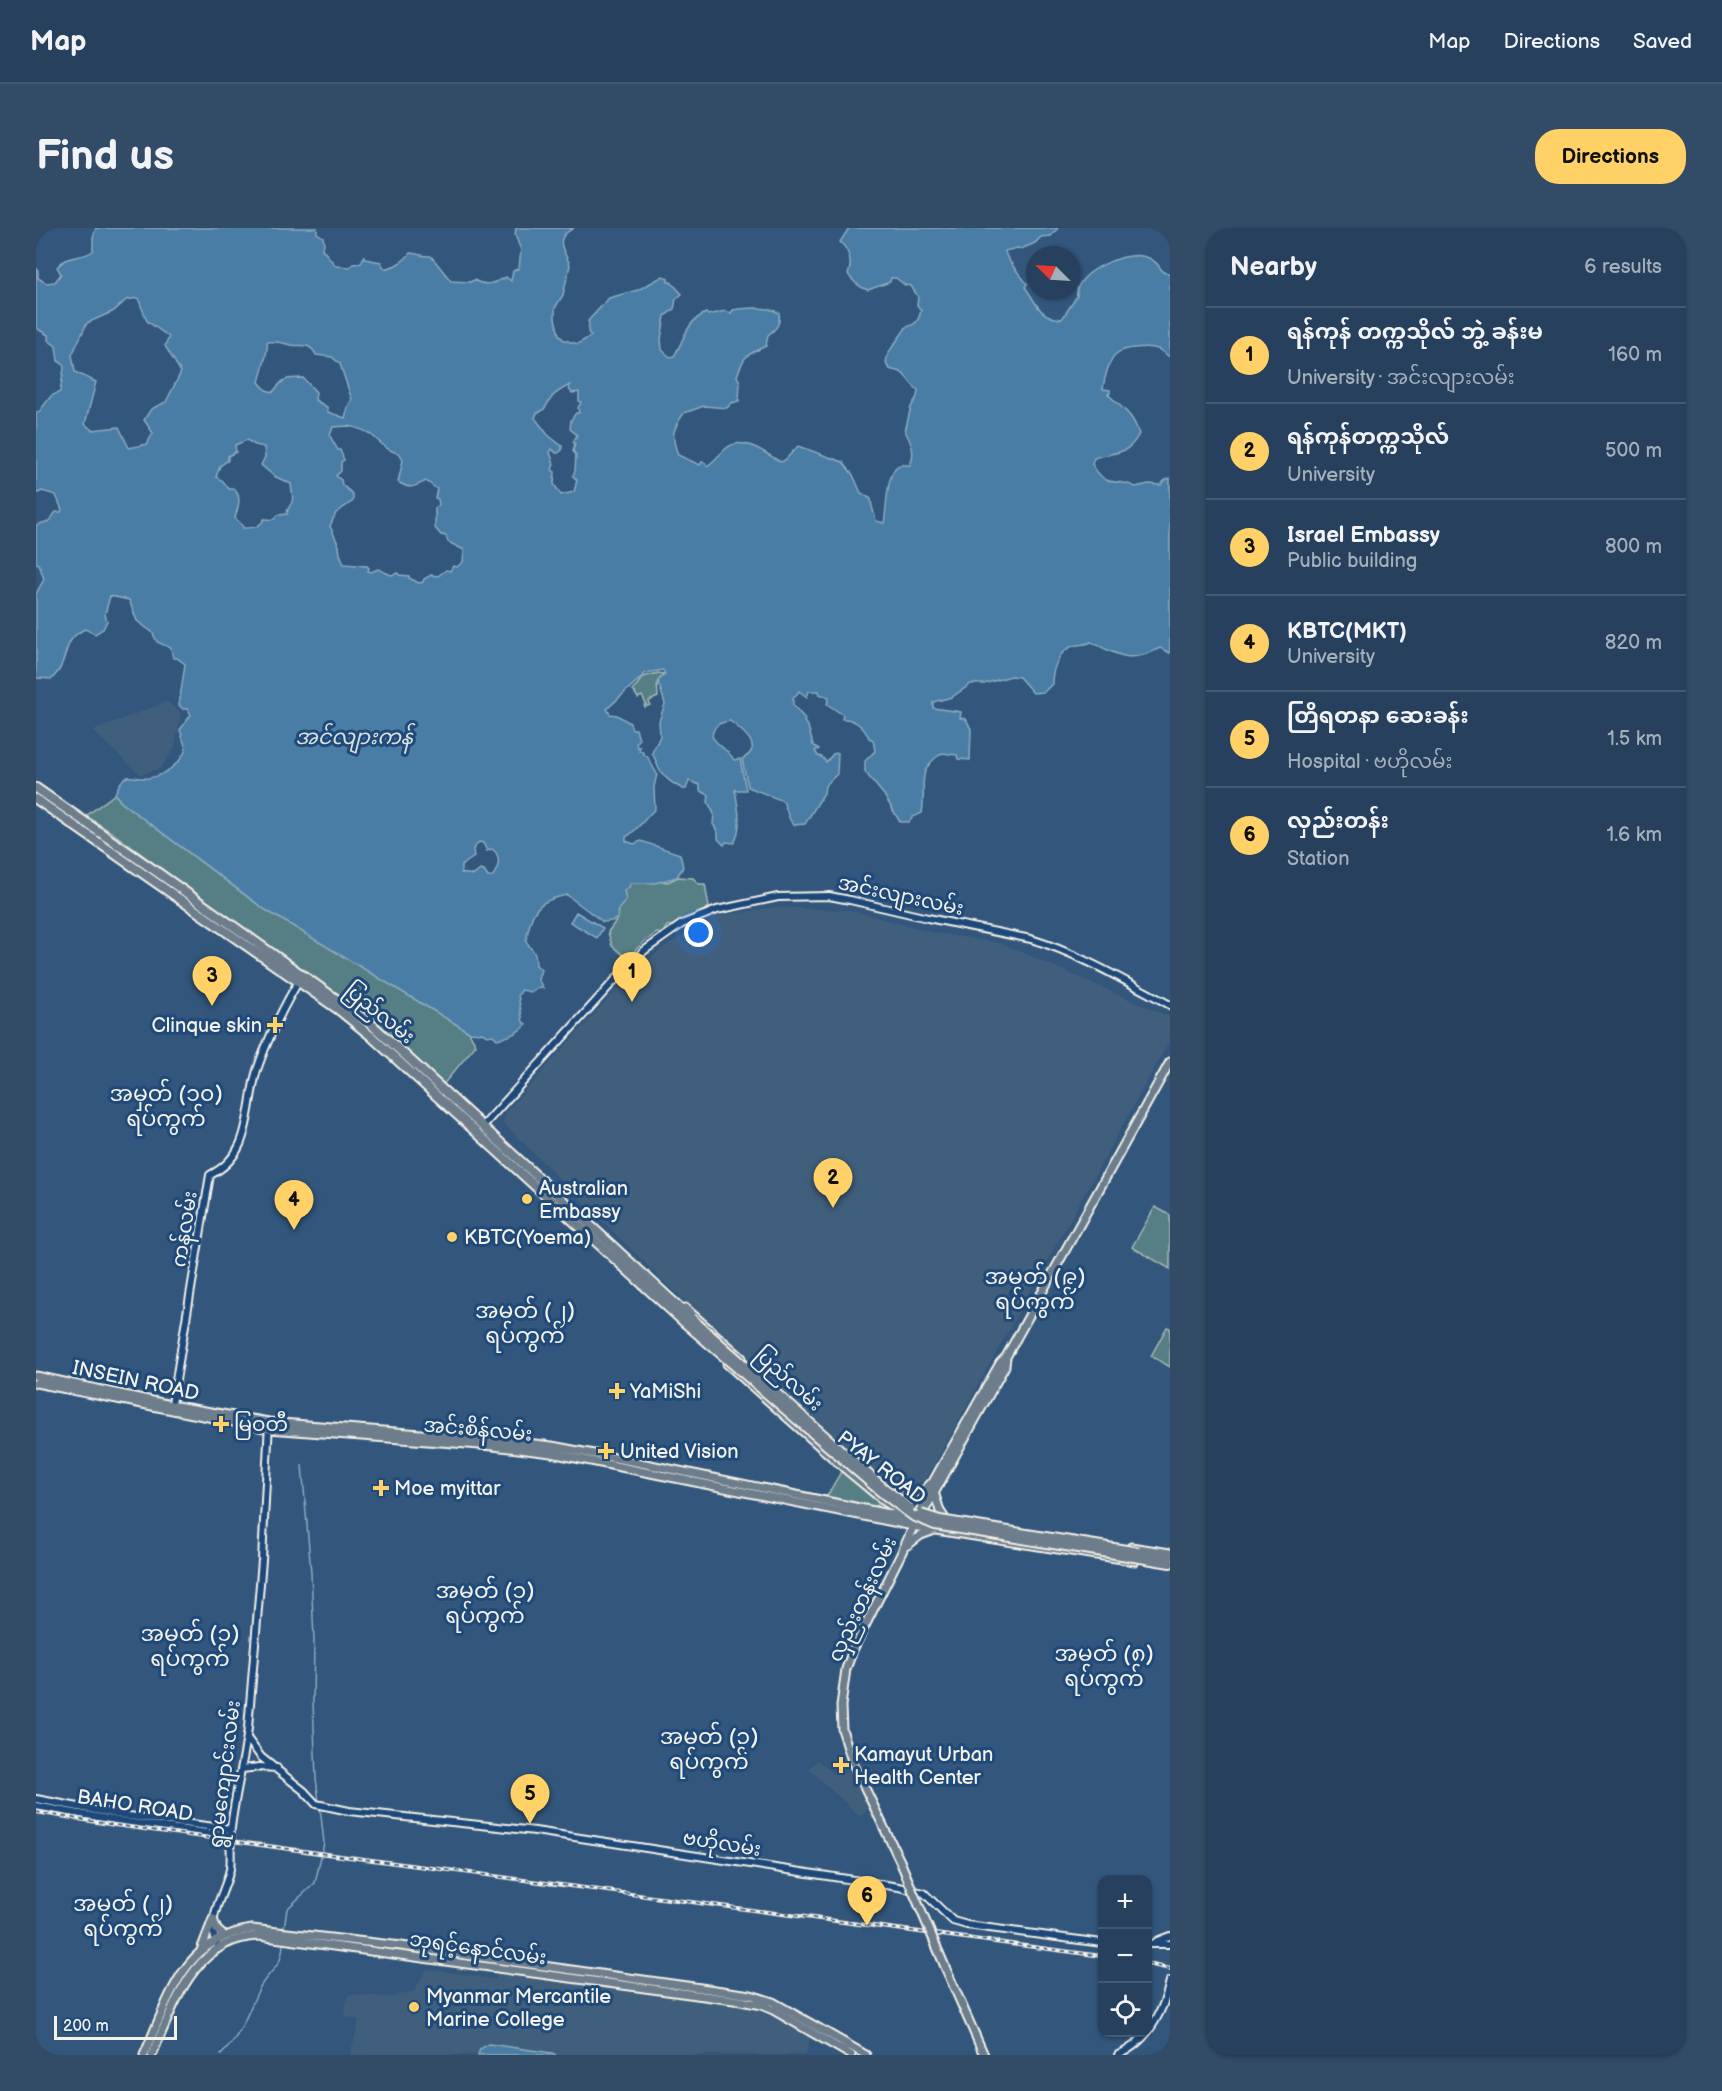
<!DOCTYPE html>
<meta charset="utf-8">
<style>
:root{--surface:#26405d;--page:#324b66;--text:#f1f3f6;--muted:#a4afbc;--line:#425972;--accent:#ffd166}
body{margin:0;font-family:"Balsamiq Sans","Noto Sans Myanmar",sans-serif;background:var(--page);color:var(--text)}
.controls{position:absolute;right:18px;bottom:18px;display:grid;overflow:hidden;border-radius:12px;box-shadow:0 2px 4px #0004}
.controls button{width:54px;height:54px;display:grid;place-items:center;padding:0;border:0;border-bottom:2px solid var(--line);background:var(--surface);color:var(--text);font:30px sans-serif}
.compass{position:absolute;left:990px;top:18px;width:54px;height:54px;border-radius:50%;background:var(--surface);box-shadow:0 2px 4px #0004;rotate:294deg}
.scale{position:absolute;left:18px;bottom:15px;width:123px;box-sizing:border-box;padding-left:6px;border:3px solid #f4f1e8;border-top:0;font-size:16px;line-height:21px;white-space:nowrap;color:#f4f1e8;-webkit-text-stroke:4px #1f4a7a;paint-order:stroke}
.you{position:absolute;left:663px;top:705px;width:21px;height:21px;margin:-15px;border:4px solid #fff;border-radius:50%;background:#1a73e8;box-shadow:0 0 0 9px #1a73e833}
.badge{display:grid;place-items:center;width:39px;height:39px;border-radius:50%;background:var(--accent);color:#111;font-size:20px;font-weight:700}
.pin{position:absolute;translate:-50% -50px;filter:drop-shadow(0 2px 3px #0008)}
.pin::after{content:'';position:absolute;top:32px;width:21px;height:18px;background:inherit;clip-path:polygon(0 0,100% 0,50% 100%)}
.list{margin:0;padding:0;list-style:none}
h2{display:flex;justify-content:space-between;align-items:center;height:78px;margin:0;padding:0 24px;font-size:26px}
h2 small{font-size:20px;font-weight:400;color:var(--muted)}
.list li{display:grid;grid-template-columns:39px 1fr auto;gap:18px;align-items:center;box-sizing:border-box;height:96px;padding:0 24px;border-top:2px solid var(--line)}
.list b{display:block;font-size:22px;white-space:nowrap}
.list p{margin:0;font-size:20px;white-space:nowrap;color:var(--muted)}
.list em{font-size:20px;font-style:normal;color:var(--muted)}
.icon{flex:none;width:33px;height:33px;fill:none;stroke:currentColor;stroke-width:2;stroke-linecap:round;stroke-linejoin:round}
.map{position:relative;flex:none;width:1134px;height:1827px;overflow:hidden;border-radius:24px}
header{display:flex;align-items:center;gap:36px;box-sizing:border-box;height:84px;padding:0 30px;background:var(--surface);border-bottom:2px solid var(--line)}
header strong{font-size:28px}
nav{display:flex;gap:33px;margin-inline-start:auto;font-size:21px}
.intro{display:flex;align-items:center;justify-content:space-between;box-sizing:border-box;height:144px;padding:0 36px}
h1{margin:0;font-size:42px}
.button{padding:15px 27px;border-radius:24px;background:var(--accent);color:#111;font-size:21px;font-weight:700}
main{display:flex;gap:36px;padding:0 36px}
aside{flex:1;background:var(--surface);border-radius:24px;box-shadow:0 2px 4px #0004}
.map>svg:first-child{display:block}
</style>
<header>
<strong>Map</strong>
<nav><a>Map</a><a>Directions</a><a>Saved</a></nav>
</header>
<div class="intro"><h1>Find us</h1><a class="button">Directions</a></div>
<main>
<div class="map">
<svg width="1134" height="1827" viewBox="0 0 1134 1827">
<rect width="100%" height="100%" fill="#32567c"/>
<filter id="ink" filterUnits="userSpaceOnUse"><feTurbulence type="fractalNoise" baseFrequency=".0167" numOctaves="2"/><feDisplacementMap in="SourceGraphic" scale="12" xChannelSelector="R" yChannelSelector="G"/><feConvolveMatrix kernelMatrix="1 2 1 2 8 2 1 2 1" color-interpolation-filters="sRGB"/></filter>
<g filter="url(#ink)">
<path fill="#405e7d" d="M131,473L145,486L139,519L125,540L105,547L56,503Z
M738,679L813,682L900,705L965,715L1134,789V812L889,1253L866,1260L841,1247L629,1055L467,895L470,884L596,744L632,716L678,689Z
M781,1532L799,1546L813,1544L833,1580L824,1589L773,1541Z
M391,1741L459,1751L462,1744L712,1779L736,1788L774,1810L770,1827H314L323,1792L308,1788L312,1766L355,1769L378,1763Z"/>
<path fill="#577e85" stroke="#a6b8b6" stroke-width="1.5" d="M622,445L628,446L621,455L622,469L613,473L614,477L609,479L608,477L610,476L606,468L602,470L597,462L607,449Z
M79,566L85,574L228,681L433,804L440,817L406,858L336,792L223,713L77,605L50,588Z
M575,637L619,652L632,654L642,649L657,650L663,656H669L673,679L669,681L666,688L649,691L644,697L631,698L626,706L621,705L608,714L591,730L576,718L572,704L582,690L583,681L580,680Z
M1119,979L1134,987V1041L1096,1019Z
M1131,1099L1134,1100V1139L1115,1128Z
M806,1242L836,1266L843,1277L833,1279L790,1270Z"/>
<path fill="#487da5" stroke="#8dabc0" stroke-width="1.5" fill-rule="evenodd" d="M60,0H281V5L287,9L288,16L286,21L300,38L314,39L317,36L325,35L328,28L329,31L345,34L348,40C356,41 370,32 374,25C382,25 387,29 395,28L415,53L434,54L438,52C449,59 459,55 470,49L475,53L477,43L483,40L485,22L479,7L480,0H538C516,11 528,21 534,37L527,67L519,80V90L523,107L528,112L542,116L555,108L552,104L553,96L552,93L573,70L602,62L627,48L632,50V54H635L646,66L640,71L638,81L629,88L625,111L626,122L634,129L638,128C648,113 650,93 670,85L672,87L689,83L695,85L697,82C710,80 732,78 743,85C745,96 740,101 732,107L730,118C710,127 708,127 701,148L704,154L703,173L696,175L691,180L668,178L648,185C636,202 635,208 642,227L664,237L666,234L669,235L671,238C679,233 684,225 692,219C709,208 730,226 745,234L749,232L762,218L807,234L817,247L825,265L835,271C835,281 839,285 840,293L848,295C851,282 850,240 864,237C868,237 871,237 874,237C880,225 875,214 869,203L875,179L881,169L882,162C875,157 872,150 866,145C862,142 855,143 853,140C842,131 867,107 870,99C880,97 883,92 885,82L881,77L882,69L875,58L869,57L860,50H855L854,54L832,62C824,60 815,52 812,46C817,35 813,22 804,14L813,0H1022L1015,8L1005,9L999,15L985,21L981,20L969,23C969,31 985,47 991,56L989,59C1001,75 1002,89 1026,91L1041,68C1037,45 1087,24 1106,28C1117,30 1121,35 1127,44L1134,46V129C1130,127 1126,123 1122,121C1113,118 1088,119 1080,126C1073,131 1068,152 1067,161L1074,162V165L1072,166C1087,182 1096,184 1103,206C1091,229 1079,223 1058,230L1056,236C1072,264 1081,248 1099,259L1113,256L1125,257L1129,252L1134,250V425L1124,420C1094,436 1084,428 1055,414C1050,417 1047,416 1041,417C1023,420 1016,441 1016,456L1008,464L997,465L983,449L975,448L948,456H935L916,469L897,474V480L925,484L924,490L930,491L935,501L934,532L922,531L921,527L906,525C878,544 891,556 886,585L877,589L873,594H864L848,567L829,544V533L839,523L837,512L833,510C828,499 818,490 806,491L807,487L791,476L793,469L783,466V463H773L771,469L763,463L757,471V477L769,491L768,494L772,498L777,517L783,521L779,523L782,528L786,529L790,534L797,526L802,525L801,546L789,558L788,565L769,596L758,597L754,592L747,573L712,559L706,531C730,519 706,503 694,493C683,495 678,496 676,508C681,518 693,522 698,532L704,531L710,562H699C702,579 707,599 698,615L690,614L688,617L682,611V605L677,596L678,586L672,574L673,567L664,563V557L653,553L650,561H647C639,557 630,551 625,544C621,539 620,531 616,525L624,508L623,493L629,476L622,453L629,446L627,442L610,445L571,481L574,486L581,487L594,495L596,501H600L603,512L600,515L601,519H604L603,523H606L608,527L611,528L621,546L618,559L619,581C609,590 602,602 590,609V613L598,616L605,613L644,626L647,639L641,649L619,655H594V658L588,663L590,672L582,682V690L576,693L567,694L531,667C499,673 496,683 490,713L499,726L500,737L505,742L502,751L507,760L503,759L495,764L486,762L482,767L487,794L490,796C484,804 471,810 461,811L457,807L451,808L446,805L433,804L228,681L85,574L79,566C90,539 94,552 113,550C128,548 145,535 150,521L144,502L155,487L152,481H147L143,477L149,436L141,430H137L135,420L121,414L116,404L101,393L93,372L74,368L69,386L71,393L67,401L59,406L49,401C30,410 32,422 25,438C24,443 19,447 16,451L0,450V366L8,351L3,336L0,335V297L13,293L20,284H25L26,282L20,267L6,263L0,266V184H3L15,168L24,164L28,140L27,136L22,133L20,118L12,112V107L0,100V40L2,42V50L10,55L19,54L25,46L21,39C33,25 45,32 57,23V9ZM102,70L111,93L133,109L129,118L145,144L130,174L115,181L108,192L117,205L111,216L93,220L83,199L56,202L49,196L60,154L39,144L36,127L51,95L78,83L90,72ZM231,114C240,113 246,115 255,117C266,119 274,114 280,127L296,129L304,136L316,172L313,176L309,190L292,184L291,179L279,172L280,164L267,150C249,150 248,150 237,164L230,162L223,154C225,147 233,120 231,114ZM534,157L533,161L536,165L543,164V173L545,174L542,180L543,185H540L535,192L534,201L541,207L537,214L539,216L537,223L540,227L539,242L537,248L541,252L538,264L525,267L518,256L519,244L516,242L518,236L514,224L516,221L520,225H522L526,222V218L512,207L499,190L501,185C509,184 511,175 517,168C522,163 528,160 534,157ZM312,198C321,199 333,204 339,210C348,218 352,223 364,226L367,232L362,254C375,262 377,259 390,253L401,261L399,270L402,271L403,277L399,280V300L405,307L410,308L412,314L428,322L427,334L421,339L417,338L414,343L410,342L402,348L395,347L388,351L387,354L383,355L373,350V348L363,347L362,345L355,347L342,341L335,344L332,343L333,340L331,338L308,336L304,326L303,318L294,298L300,285L317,273V266L306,257L305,252L300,248L305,243V234L308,232L304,222H302L294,208L297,199ZM211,212L219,217L228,219L229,229L225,237L238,248L255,256C255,262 258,267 256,274C254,279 251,280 251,286L242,287C236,295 234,290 228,291C224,300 216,300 207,300L206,297L199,290C202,278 206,272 199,261H193L187,253L180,249L184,238L192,232V228L200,224L199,217ZM443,614L447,615L451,623L456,621C466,628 463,640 456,649H452L448,643L444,642L438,647L425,645V638L438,629L437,621Z
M540,684L567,700L561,710L534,694Z
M453,1816L516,1825L520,1827H442L444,1821Z"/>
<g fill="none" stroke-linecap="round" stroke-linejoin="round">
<path stroke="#8dabc0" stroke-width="1.5" d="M266,1237L275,1345L278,1412L277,1474L280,1550L283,1574
M248,1701L251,1681L279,1655L288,1615L284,1579
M185,1827C208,1804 210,1786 224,1759C235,1740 246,1741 247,1715"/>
<defs>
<path id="secondary" d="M447,898L588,742L609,722L646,696L681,682L742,669L793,668L814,672L892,690L995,711C1044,726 1089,753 1134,777
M135,1182L174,947C217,926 209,882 221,842C230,815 249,774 265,750
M211,1510L225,1529L268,1563L280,1576L313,1583L499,1603L863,1659L888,1665L917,1693L931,1697L1066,1715
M206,1541L223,1539L241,1540
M0,1571L85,1587L194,1601
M0,1578L83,1593L194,1608
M1121,1713L1134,1708
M181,1716C169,1690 189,1666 194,1641C196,1627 193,1613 195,1600C199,1566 208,1533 212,1500L226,1332L233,1194
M1112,1716H1134
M1082,1827C1113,1813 1127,1785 1134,1753"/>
<path id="primary" d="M649,1080L706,1130
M691,1136L807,1239L848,1273L870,1287
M0,1148L135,1177L233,1194L474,1213L516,1218L600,1234L882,1292
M0,1155L233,1201L457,1218L515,1225L887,1300L1099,1333
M858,1264C870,1269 885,1268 894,1256
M898,1264L904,1283L908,1289
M886,1287L969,1138L970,1129
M872,1317L885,1307L896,1303
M1095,1319L1134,1325
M864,1633L816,1533L806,1501L805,1478L810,1441L817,1422L865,1326L898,1252L964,1135L970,1129L1134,834
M177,1691L181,1702L188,1708
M165,1722L177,1691
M910,1741L948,1827
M108,1827C133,1771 146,1711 216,1701L365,1718L715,1767L737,1774L830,1827
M116,1827C138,1777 158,1710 223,1708L705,1773L725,1777L737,1782L815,1827"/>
<path id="highway" d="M0,560L121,644L334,795L655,1090
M0,571L303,782L335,808L649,1095
M1105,1325L1134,1329
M1104,1330L1134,1335"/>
</defs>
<use href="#secondary" stroke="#f4f1e8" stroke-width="10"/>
<use href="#primary" stroke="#f4f1e8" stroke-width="11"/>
<use href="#highway" stroke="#f4f1e8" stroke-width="12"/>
<use href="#secondary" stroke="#1f4a7a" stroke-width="6"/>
<use href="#primary" stroke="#6d7d8c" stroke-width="7"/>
<use href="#highway" stroke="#6d7d8c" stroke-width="8"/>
<defs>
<path id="rail" d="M0,1584L79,1597L290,1626L1066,1728
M1112,1736L1134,1741"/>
</defs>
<use href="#rail" stroke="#f4f1e8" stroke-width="4"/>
<use href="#rail" stroke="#1f4a7a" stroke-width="1.5" stroke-dasharray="4.5" stroke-linecap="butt"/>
<defs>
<path id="primary-bridge" d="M864,1633L910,1741"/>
<path id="highway-bridge" d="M655,1090L848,1260L874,1280
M649,1095L845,1264L877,1288L899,1297L1104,1330
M885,1286L904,1292L1103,1324"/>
</defs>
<use href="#primary-bridge" stroke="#f4f1e8" stroke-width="11" stroke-linecap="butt"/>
<use href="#highway-bridge" stroke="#f4f1e8" stroke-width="12" stroke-linecap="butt"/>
<use href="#primary-bridge" stroke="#6d7d8c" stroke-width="7"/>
<use href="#highway-bridge" stroke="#6d7d8c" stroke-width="8"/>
</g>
</g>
<g fill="#ffd166" stroke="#1f4a7a" stroke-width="2">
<path d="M236 788h6v6h6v6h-6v6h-6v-6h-6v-6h6z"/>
<circle cx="491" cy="971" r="6"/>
<circle cx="416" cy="1009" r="6"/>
<path d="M578 1154h6v6h6v6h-6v6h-6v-6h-6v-6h6z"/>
<path d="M182 1187h6v6h6v6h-6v6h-6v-6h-6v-6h6z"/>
<path d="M567 1214h6v6h6v6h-6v6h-6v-6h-6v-6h6z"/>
<path d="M342 1251h6v6h6v6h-6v6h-6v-6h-6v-6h6z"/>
<path d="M802 1528h6v6h6v6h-6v6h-6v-6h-6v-6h6z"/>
<circle cx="378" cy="1779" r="6"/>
</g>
<g text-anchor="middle" stroke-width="6" stroke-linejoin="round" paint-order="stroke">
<g font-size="20" fill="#f4f1e8" stroke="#1f4a7a">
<text transform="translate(865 667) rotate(12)" y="7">အင်းလျားလမ်း</text>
<text transform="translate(344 785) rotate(39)" y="7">ပြည်လမ်း</text>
<text transform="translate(148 1001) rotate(-81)" y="7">ကန်လမ်း</text>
<text transform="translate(753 1151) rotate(42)" y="7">ပြည်လမ်း</text>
<text transform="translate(100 1152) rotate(12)" y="7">INSEIN ROAD</text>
<text transform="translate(442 1201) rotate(5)" y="7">အင်းစိန်လမ်း</text>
<text transform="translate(846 1239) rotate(38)" y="7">PYAY ROAD</text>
<text transform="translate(826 1371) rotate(-65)" y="7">လှည်းတန်းလမ်း</text>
<text transform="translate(188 1546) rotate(-83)" y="7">ရွာမကျောင်းလမ်း</text>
<text transform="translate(99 1577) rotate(9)" y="7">BAHO ROAD</text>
<text transform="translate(686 1615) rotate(9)" y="7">ဗဟိုလမ်း</text>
<text transform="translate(442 1720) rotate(8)" y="7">ဘုရင့်နောင်လမ်း</text>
</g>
<g font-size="20" fill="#f4f1e8" stroke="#1f4a7a" text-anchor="start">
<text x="226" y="804" text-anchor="end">Clinque skin</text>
<text x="503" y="967">Australian<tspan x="503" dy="23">Embassy</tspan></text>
<text x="428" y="1016">KBTC(Yoema)</text>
<text x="594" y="1170">YaMiShi</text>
<text x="198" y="1203">မြဝတီ</text>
<text x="584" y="1230">United Vision</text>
<text x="358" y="1267">Moe myittar</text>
<text x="818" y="1533">Kamayut Urban<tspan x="818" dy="23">Health Center</tspan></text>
<text x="390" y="1775">Myanmar Mercantile<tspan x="390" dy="23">Marine College</tspan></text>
</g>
<g font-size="21" font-style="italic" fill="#dae0de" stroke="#1f4a7a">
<text x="318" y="516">အင်လျားကန်</text>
</g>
<g font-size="22" fill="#f4f1e8" stroke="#1f4a7a">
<text x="130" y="873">အမှတ် (၁၀)<tspan x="130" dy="25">ရပ်ကွက်</tspan></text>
<text x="999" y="1056">အမှတ် (၉)<tspan x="999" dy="25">ရပ်ကွက်</tspan></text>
<text x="489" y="1090">အမှတ် (၂)<tspan x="489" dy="25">ရပ်ကွက်</tspan></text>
<text x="449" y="1370">အမှတ် (၁)<tspan x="449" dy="25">ရပ်ကွက်</tspan></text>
<text x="154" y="1413">အမှတ် (၁)<tspan x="154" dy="25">ရပ်ကွက်</tspan></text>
<text x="1068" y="1433">အမှတ် (၈)<tspan x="1068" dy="25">ရပ်ကွက်</tspan></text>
<text x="673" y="1516">အမှတ် (၃)<tspan x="673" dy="25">ရပ်ကွက်</tspan></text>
<text x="87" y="1683">အမှတ် (၂)<tspan x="87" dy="25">ရပ်ကွက်</tspan></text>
</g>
</g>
</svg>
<div class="controls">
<button>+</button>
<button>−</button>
<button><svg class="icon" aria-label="locate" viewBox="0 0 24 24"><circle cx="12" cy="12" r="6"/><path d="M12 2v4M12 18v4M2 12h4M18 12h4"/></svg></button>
</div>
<svg class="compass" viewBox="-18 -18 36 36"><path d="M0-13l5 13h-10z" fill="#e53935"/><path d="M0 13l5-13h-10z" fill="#a4afbc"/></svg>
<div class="scale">200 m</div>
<div class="you"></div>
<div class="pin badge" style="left:596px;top:774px">1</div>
<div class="pin badge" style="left:797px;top:980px">2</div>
<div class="pin badge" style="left:176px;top:778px">3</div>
<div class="pin badge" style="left:258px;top:1002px">4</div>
<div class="pin badge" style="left:494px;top:1596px">5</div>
<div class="pin badge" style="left:831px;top:1698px">6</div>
</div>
<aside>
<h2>Nearby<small>6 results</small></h2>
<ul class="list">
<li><span class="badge">1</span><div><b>ရန်ကုန် တက္ကသိုလ် ဘွဲ့ ခန်းမ</b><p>University · အင်းလျားလမ်း</p></div><em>160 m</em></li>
<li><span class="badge">2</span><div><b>ရန်ကုန်တက္ကသိုလ်</b><p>University</p></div><em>500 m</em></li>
<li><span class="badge">3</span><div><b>Israel Embassy</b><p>Public building</p></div><em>800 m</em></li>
<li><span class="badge">4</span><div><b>KBTC(MKT)</b><p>University</p></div><em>820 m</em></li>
<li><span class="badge">5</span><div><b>တြိရတနာ ဆေးခန်း</b><p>Hospital · ဗဟိုလမ်း</p></div><em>1.5 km</em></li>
<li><span class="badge">6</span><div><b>လှည်းတန်း</b><p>Station</p></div><em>1.6 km</em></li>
</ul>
</aside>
</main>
